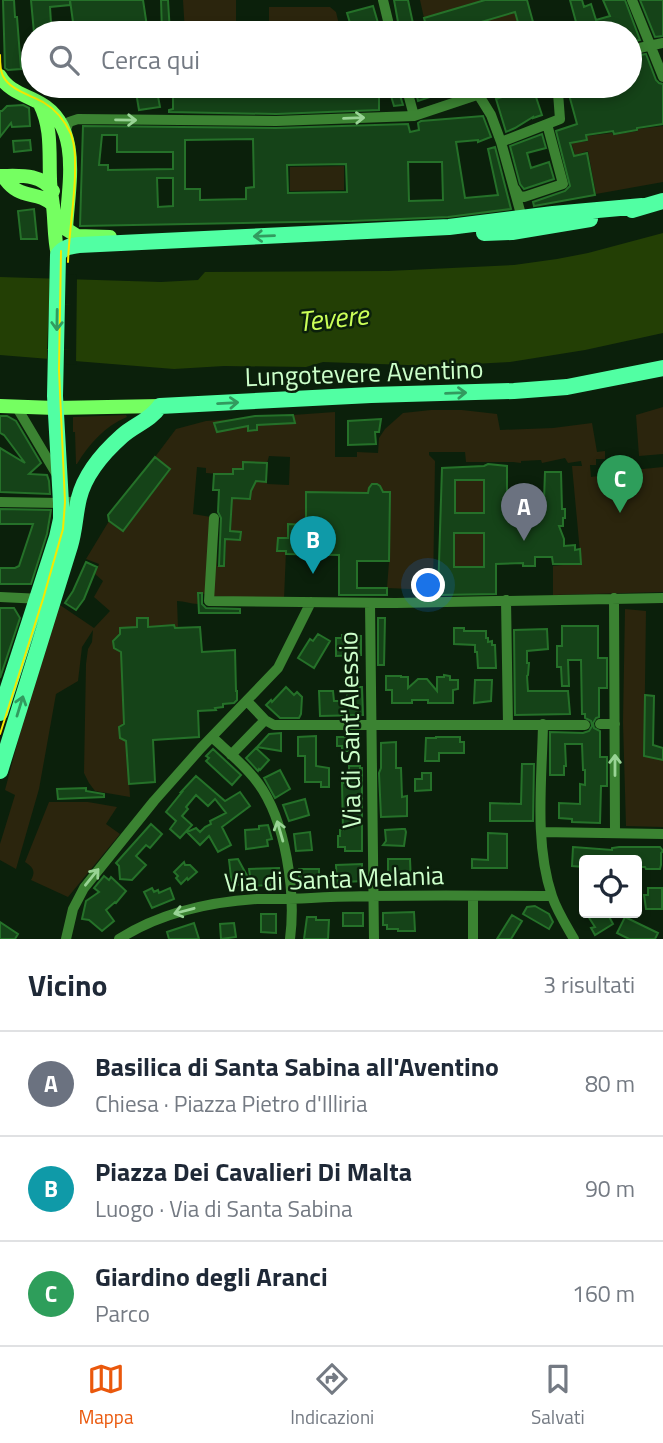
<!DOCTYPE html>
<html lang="it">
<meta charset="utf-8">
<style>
:root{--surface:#fff;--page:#f6f6f7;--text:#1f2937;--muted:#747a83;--line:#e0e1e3;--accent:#ea580c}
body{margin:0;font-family:"Titillium Web",sans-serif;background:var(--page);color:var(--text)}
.controls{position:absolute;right:21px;bottom:21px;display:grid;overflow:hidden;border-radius:7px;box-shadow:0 4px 10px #0003}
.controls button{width:63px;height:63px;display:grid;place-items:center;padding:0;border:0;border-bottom:2px solid var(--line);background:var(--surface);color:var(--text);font:35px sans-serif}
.you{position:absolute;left:429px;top:586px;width:24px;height:24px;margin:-18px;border:5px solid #fff;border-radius:50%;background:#1a73e8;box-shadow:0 0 0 10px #1a73e833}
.badge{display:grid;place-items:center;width:46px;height:46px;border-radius:50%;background:var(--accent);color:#fff;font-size:23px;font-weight:700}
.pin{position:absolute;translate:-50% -58px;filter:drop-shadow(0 2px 4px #0008)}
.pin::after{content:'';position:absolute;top:37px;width:24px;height:21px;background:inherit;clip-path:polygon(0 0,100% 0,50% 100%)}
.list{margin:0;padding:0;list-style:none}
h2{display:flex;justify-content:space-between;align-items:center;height:91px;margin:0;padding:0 28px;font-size:30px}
h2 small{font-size:23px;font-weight:400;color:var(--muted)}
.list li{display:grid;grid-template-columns:46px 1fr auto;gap:21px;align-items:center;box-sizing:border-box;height:105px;padding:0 28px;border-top:2px solid var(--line)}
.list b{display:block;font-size:26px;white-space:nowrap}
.list p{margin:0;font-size:23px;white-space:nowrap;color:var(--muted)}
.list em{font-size:23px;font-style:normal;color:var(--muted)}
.icon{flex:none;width:38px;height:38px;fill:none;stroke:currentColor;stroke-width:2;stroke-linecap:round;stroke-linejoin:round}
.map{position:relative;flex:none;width:663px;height:939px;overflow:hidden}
.search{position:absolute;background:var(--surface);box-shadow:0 4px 10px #0003;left:21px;right:21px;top:21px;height:77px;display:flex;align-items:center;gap:18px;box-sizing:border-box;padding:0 24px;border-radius:38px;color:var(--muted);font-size:26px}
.sheet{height:406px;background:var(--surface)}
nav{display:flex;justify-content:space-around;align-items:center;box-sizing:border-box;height:98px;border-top:2px solid var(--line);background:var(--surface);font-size:19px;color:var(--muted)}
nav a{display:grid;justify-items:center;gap:4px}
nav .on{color:var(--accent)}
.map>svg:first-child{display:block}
</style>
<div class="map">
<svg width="663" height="939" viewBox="0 0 663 939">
<rect width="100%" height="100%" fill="#0b200b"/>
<path fill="#2b250d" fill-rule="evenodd" d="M183,0H236V33H185Z
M420,0H485L424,18Z
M269,7H330L336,12L341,33H269Z
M515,12L521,33H444Z
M663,126V182L596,194L588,151L575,155L570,138L580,135L581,142L588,141L587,136L612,133L613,135L638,131V129Z
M344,166V190L290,191V167Z
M663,407V454L639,456L636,415Z
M431,410H462L497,414L500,430L553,428L592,423L597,452L605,451V459H596V465H590L591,477L598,476V472L619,470V459L633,458V470L663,467V592L553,595V566L581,563L572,466H582L581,461L568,463L565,458L542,463L541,460L521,461V463L513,462H466L465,452H429V455L435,461L433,590L387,588L389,562L390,492H383L380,486L377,484H372L368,493L306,492V535H300V524H288L287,537L277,538V551H286L284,599L214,596L205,594L197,593L198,604C190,604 185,601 177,601L178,628H175L174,625L148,627V619L137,627L120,634L113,641L114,648L121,652V655L130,797L95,791L89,783L84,773L86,664L88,649L92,642L93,630L82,647L78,681L56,694L39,789L16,869L0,860V844L15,795L5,790L34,680L57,603L94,628L110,611L94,597L103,581L95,574L99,564L86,559L109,521L124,531L170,470L155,457L176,429L206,421L335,412V457H357V452L378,453L379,438L385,429L403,413ZM269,456L290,457L289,485L267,484V482H253L254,485L251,490V500L232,499L231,531H241V540H226L225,566H217V518L193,514L197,467L206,468V473L233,475V469H243L244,462L267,463Z
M126,415L127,417C105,426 89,444 77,464H76L75,432H73V417Z
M455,480H484V513H455Z
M454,533H484V567H454Z
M625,609L646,611L644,756L663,760V827L626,826L623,722Z
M49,802H88L117,807L106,824L120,834L68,897L31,880C36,871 33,867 25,862Z"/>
<path fill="#233f05" d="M663,233V333L585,350L510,362L435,366L323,362L306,367L224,366L174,369L0,355V277L161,282L198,280L205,272L388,271L514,265L557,259L588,253Z"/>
<path fill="#0b200b" d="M50,274L77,275L76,365L47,362V350H72L47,349L49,305H72L49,304Z"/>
<path fill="#154318" stroke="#257129" stroke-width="2" fill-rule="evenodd" d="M3,0H14L15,17H17L21,69L8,70L5,68Z
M31,0H70V5L50,7L51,23L73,22L70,0H143L148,33H131L129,25L99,30V33H34Z
M161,0H168L170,33H162Z
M394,0H408L415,33H400Z
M485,0H527L536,33H521L515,12L444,33H428L424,18Z
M570,0H582L584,7L591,4L596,20L610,16L603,0H625L640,40L630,42V33H592L591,29L577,33H546V32L576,22Z
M640,0H663V36L655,37Z
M373,6L381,33H353L347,13Z
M646,54L656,80L659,83L663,84V124L637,128V130L614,134L613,131L586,135L587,140L570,143L574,156L587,153L595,195L534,206L533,202L565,191L570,186L556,131L577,124L568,91L571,90L570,86H630V57Z
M135,86H156L160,107L139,110Z
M173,86H379V110L276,114L169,112V110L173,109Z
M388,86H397L403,105L394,106Z
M414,86H460V87L418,101Z
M535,86H549V90L535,94L542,115L533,118V117L515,128L506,132L496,99Z
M23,105L29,108L30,126L12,127L11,123L0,137V111H2L7,106Z
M483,116L491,137L478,142V140L456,142L465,198L498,195L488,149L495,147L511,209L448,217L352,221L80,226L83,126L276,128L408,124L410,132L419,130L418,123L421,121ZM102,135H117V152H173V169L108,170V165H99ZM253,139L254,187L246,188V199L200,200V189H185V140ZM408,162H442L443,200L409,201ZM346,164L347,192L288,193L287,165ZM157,178H173V206L158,207Z
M542,134L546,148L527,153L531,168L549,162L554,179L524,189L520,184L510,146Z
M30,140L31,150L14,152L13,141Z
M34,209L37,239H21L18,211Z
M293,415L295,423L257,425V430L248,431V426L217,432L214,423L255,416Z
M0,416H7L16,421L41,463L29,474L47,475L49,481L50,494L0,492V448L25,463L4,435L0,433Z
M381,419L379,432H375L376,444L348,445V421Z
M155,457L170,469L123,531L109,521L108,515Z
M243,462L267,463L266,482L256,481L251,491L250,499L232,498L230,531L241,532L240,540L225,539L224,566H219L221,518L218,512L219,490H213L214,474H233V469H243Z
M488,464L507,466V501L544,500L545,472H561L562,509H565V518H563V526H559L564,539V546L575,545V550L580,549L581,564H553L552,557H535V566H523V563L496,564V594L438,595L442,468L484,466ZM455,480H484V513H455ZM454,533H484V567H454Z
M372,484H377L380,486L383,492H390L389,561H357V588H387V595H339V555L286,554V551H277L278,538H288V524L306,525V492L368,493L369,488Z
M0,509L51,510L47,534L31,584H0V568H15L19,566L33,524H0Z
M86,562L97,567L84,599L76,610L65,603L73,591Z
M198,593H202V604L206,608L240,609V613H199Z
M0,608H14L20,618L0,678Z
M137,618H148V627L174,625L175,628L200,627L202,652L235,650L236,691H237V700L234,703L223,704V707L215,708L216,710L198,711L199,737L153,740L155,782L129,784L126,741L120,738L119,727L124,724L121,652L114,648L113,641L120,634V628L137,627Z
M378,618H385L384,665H378Z
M562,626H598V658H607V688H599V717L596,718L593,723L594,728L600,731V757H607V786H601L600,823L572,822V819L559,818V803L580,804V784L585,785V770H583L582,744H565L566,766H564V775H550V732L583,733L589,731L592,726L591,721L585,718V714H582L581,660H568L569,686H562L561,667H557V646H562Z
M454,628H464V631H486V638H488V642L492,641V645H495L496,668H478L477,652H475V645L454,644Z
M547,629L548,649L527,651V663H529L528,675L527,676L528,691H568L570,714L515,715L514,630Z
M318,634L330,641L314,668L298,658L310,639L313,641Z
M342,635L361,636V655L336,656V638H342Z
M444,675L450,676V680H458V689L453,690V703H428V700H412V703H392V690H386V676H401V677H408V688L418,679H427L437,691V677H444Z
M475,680H492L491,701L474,703Z
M286,687L294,695L297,692L302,697L301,714L299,718H280L266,705L271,700L272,702Z
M354,687H362L363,715L320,716L319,691H333L334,701H347V691H354Z
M645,695L654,696L653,745L663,748V760L644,756Z
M281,733V751L257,747L269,734Z
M316,736V766L329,768V787H321V782H305V756H298V737Z
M337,737H353V742H358V751H342V746H337Z
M436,737H460V742H464V753H439V761H425L426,738H436Z
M396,742V768H401L402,797L407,796V816L381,817L379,773L381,768V743Z
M256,748L269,760L260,770L259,769L258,771L246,758Z
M213,749L241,775L232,785L206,761L209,758L206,756Z
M522,764H534L533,821H490V803L521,804Z
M349,766H360V768H362V851H345V847H338V836H340V830H343L342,783H349Z
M280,770L290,789L275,798L264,778Z
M422,773H431V790L415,791V779H422Z
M196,776L225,801L240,792L250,806L222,827L231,845L218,852L209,836L200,845L187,832L196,828L200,832L205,827L211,824L210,821L226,813L215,799L208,806L196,795L186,807L188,809L182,816L192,825L180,838L170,829L176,821L166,812L182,792H181Z
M86,788V791L104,794V797L58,799L57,789Z
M305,799L309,815L289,821L283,805Z
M151,824L162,834L150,848L146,845L136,856L146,865L132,880L120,879L119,866L116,863Z
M268,825L272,839L267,840L268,846L246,849L245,830L259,829V826Z
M402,829H405L406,832L404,846L383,845L386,841L385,830Z
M310,832L312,850L296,851L294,834Z
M488,833L507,834V868H472V859L488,860Z
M573,847L612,850V848L619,847H660L663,851L661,853V865L660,869H646L645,867H637V860H611V858L588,857V860H584V867L572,866Z
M238,859L251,883L249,869L279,868L280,884L255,886V884L232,885L229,860Z
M388,859H410L411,883L388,884Z
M184,862L185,865H190L197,872L188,880L187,878L181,884L176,878L178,876L174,872Z
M362,864V881L346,882V886H337L336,865Z
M299,869H319V883L302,884L299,882Z
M104,876L109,880L111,877L126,891L116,903L115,902L106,910L114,921L102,931L89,920L82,919L86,901L99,892L94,888Z
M152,888L154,892L158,890L159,893L170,888L174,899L152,908L144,892Z
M648,888H662V909H646L644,895H648Z
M535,906L549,914L553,922L549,929L523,914L527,907Z
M414,912L415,931H398V929H387V925H383V913Z
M343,913H363V926H343Z
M586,913H607L613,924L595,935L591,928L595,927Z
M261,914H276V933L261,932Z
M512,915L522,921L511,939H497Z
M307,917H316V920H329L328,939H304Z
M625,917L658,933L655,939H629L617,933Z
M0,922L18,934L15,939H0Z
M194,923L199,939H169L167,932Z
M234,923L236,937L221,939L220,924Z"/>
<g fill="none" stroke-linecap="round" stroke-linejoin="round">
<path stroke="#3b8332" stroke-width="10" d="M383,0L391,33
M632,0L663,77
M630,50L663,43
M406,86L414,116
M478,94L491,115L501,142L522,218
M65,132L69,122L78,119L276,121L414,116L504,86
M501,142L560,119L558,93L556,86
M515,189L519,196L524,197L563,184L547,124
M16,406L57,475
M0,502L61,503L78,501
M214,518L209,601L396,603L663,598
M0,597L42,599
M614,598L615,833
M506,600L508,725
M370,603L374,939
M265,720L274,725H585
M543,724C542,779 534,843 552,896C557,911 566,925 574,939
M600,724H615
M212,737C227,751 245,765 258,783C286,821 296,893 290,939
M231,755L265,720L247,701
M541,832L663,834
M66,939L73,909L84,888L154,801L201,748L278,668L311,602
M119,939C160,913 209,902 257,899C275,899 293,899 311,898C391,894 472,896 552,896
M473,939V896"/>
<path stroke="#75ff61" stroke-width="14" d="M0,76C8,91 26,95 40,103C83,127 68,187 66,229L77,236L110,237
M40,104C52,128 49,152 50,179C50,188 52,197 53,206C55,222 54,239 58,255
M0,176C20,176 40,173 53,191
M3,176C20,202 36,189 53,205
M0,406L55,408L160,406"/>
<path stroke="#51ffa3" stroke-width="16" d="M632,210L663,201
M484,233L512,232L590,219
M0,713L57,537L61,519V503L55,396L58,255C63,247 71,246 79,245L449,227L553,214L642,206
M0,771L70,546C75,530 75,514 79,498C85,474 104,452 122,436C134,425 151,420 160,406L371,395L514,391L567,387L663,368"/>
<path stroke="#f5e800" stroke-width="2" d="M0,55C0,62 0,70 3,76C10,90 30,95 43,102C55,109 65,121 71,134C76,148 75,162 75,176C74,205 69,233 68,262
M0,734L43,599L63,529L65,502L59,370L61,251"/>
</g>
<defs><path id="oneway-shaft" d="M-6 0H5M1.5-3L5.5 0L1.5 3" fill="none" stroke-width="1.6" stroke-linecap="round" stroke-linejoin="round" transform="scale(1.75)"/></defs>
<g stroke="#99d495">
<use href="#oneway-shaft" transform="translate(354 118) rotate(-2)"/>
<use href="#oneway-shaft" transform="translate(126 120) rotate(1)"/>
<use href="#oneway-shaft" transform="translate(615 765) rotate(-90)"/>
<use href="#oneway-shaft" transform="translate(280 831) rotate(-106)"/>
<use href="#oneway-shaft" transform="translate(92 877) rotate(-51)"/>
<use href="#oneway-shaft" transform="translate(184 911) rotate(165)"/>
</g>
<g stroke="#329b5f">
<use href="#oneway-shaft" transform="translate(264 236) rotate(178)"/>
<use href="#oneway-shaft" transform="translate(57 320) rotate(91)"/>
<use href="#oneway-shaft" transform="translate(456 393) rotate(-2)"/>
<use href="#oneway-shaft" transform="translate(228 403) rotate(-3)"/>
<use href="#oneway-shaft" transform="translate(20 706) rotate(-73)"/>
</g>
<g text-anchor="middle" stroke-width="5" stroke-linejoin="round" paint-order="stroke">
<g font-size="26" fill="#ccffca" stroke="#0b200b">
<text transform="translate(364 373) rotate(-2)" y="9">Lungotevere Aventino</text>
<text transform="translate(350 730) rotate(-91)" y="9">Via di Sant'Alessio</text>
<text transform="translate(334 879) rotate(-2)" y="9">Via di Santa Melania</text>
</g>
<g font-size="28" font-style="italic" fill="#cbff58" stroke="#0b200b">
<text transform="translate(333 318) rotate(-6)" y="10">Tevere</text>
</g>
</g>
</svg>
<div class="controls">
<button><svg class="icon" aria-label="locate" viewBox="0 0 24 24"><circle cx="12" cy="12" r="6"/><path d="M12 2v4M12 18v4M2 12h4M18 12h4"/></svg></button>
</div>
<div class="you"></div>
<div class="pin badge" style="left:524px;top:541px;background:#6b7280">A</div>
<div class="pin badge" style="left:313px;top:574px;background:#0f9aa8">B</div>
<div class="pin badge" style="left:620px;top:513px;background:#2e9e5b">C</div>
<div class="search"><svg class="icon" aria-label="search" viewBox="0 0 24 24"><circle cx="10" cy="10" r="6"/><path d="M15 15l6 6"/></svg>Cerca qui</div>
</div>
<section class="sheet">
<h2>Vicino<small>3 risultati</small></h2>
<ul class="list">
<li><span class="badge" style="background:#6b7280">A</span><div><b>Basilica di Santa Sabina all'Aventino</b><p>Chiesa · Piazza Pietro d'Illiria</p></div><em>80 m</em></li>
<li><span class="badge" style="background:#0f9aa8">B</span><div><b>Piazza Dei Cavalieri Di Malta</b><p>Luogo · Via di Santa Sabina</p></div><em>90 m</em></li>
<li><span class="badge" style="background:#2e9e5b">C</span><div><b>Giardino degli Aranci</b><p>Parco</p></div><em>160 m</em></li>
</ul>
</section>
<nav>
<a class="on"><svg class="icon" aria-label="map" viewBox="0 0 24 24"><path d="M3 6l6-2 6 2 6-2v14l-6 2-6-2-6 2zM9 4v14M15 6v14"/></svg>Mappa</a>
<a><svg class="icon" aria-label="directions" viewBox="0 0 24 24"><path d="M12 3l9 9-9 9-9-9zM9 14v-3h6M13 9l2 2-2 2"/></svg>Indicazioni</a>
<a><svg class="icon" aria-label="saved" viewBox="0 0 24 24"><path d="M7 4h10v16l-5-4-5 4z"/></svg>Salvati</a>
</nav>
